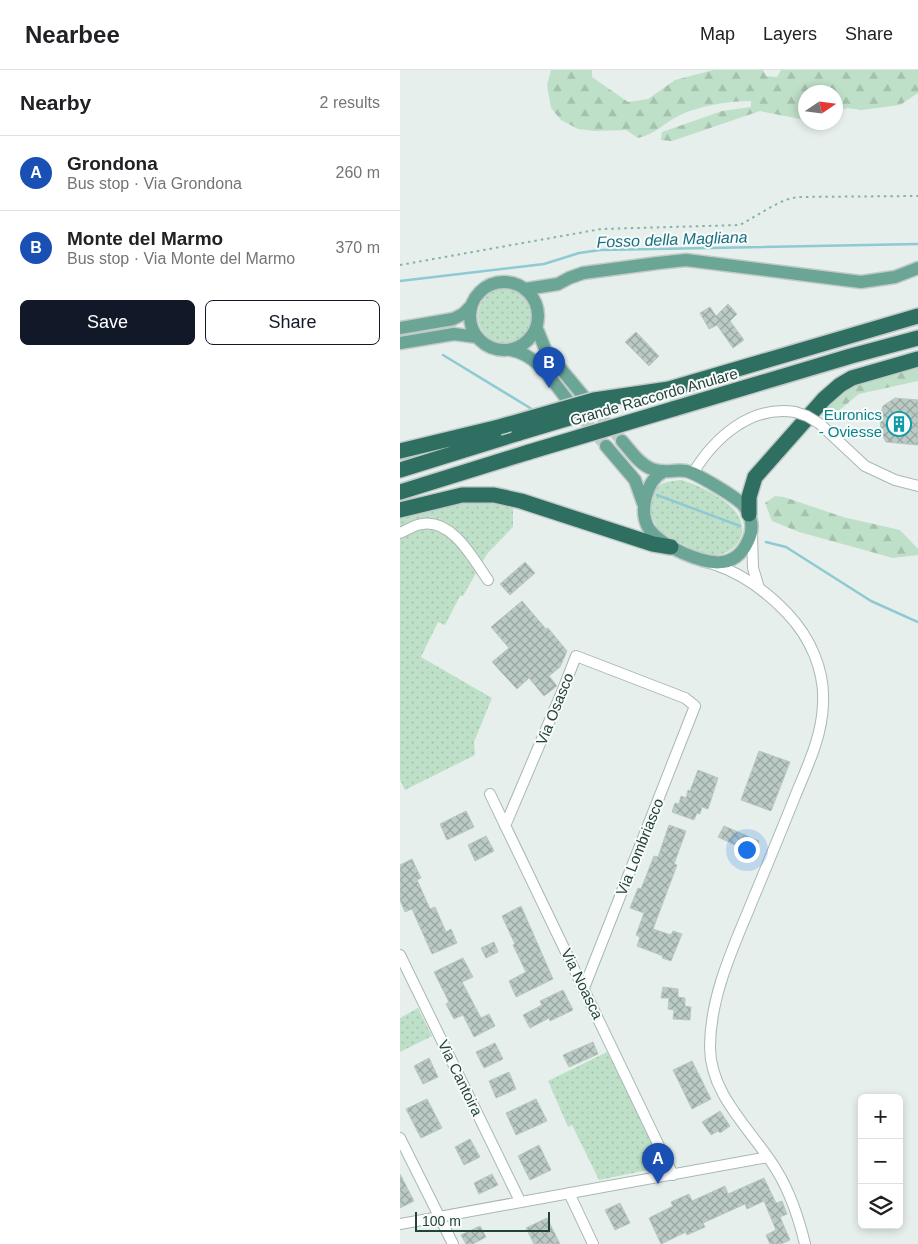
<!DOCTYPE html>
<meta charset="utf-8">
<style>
:root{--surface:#fff;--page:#f2f2f2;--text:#202124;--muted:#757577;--line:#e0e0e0;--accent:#111827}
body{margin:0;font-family:Arial,sans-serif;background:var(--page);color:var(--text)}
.controls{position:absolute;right:15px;bottom:15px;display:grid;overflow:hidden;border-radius:8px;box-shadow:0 2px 8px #0003}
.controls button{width:45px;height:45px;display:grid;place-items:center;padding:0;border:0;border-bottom:1px solid var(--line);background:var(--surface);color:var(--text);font:25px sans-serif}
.compass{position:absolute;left:398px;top:15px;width:45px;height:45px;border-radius:50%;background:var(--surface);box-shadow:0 2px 8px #0003;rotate:77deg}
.scale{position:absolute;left:15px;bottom:12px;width:135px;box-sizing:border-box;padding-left:5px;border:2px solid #24423a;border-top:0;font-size:14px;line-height:18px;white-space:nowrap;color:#24423a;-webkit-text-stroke:4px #f7fbf9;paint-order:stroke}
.you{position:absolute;left:346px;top:779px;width:18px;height:18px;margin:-12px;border:4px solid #fff;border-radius:50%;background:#1a73e8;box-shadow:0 0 0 8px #1a73e833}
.badge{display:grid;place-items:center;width:32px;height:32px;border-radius:50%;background:var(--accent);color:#fff;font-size:16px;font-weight:700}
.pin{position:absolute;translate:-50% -41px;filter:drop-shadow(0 1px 2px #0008)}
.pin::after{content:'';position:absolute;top:26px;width:18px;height:15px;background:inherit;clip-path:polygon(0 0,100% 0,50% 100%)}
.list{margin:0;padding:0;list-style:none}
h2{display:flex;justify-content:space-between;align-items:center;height:65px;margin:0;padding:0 20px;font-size:21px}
h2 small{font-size:16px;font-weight:400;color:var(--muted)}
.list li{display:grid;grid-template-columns:32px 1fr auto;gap:15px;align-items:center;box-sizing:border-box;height:75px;padding:0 20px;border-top:1px solid var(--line)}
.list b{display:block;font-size:19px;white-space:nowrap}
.list p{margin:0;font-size:16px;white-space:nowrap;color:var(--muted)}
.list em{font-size:16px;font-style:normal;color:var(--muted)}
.actions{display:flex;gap:10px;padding:15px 20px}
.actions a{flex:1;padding:11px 0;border:1px solid var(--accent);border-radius:8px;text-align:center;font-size:18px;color:var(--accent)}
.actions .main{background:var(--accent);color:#fff}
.icon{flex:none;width:28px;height:28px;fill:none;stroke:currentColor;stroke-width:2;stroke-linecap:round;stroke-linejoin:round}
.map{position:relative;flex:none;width:518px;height:1174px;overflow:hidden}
header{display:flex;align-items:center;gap:30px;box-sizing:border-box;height:70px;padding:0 25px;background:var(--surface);border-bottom:1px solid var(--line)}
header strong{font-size:24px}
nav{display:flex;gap:28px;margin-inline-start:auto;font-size:18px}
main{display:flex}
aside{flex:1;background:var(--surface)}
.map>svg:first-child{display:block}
</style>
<header>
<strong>Nearbee</strong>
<nav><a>Map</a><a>Layers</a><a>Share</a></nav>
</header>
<main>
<aside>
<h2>Nearby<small>2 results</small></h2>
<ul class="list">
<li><span class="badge" style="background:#1a4fb4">A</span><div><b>Grondona</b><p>Bus stop · Via Grondona</p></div><em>260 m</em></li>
<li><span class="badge" style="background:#1a4fb4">B</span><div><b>Monte del Marmo</b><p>Bus stop · Via Monte del Marmo</p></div><em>370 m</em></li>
</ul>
<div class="actions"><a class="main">Save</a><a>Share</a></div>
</aside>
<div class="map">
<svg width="518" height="1174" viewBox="0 0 518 1174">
<defs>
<pattern id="grass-dots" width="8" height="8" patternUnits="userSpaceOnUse" patternTransform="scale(1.25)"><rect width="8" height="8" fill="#bfe0c8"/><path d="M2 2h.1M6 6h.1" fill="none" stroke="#a4c1ad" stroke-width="1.8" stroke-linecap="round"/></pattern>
<pattern id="forest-firs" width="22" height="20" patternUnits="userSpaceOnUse" patternTransform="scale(1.25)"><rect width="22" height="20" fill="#bfe0c8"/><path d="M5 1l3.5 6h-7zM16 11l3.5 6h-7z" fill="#a4c1ad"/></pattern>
<pattern id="building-cross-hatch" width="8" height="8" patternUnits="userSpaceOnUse" patternTransform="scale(1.25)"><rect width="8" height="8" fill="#bbcac4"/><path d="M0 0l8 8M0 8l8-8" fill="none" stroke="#98a6a0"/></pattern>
</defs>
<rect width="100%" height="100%" fill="#e6efeb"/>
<path fill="url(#grass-dots)" d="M78 246a28 28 0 1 1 56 0a28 28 0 1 1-56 0Z
M281,410C297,414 325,428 335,441C354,465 332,489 306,485C292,478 273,471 261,461C250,451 245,427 259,416C265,411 273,411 281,410Z
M71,431H96L113,434V457L87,484L63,526H60L45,555L38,552L21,587L92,628L74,672L75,685L5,720L0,710V448L48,434Z
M18,938L32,966L0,982V948Z
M207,982L260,1087L262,1097L199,1110L172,1055L168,1057L148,1011Z"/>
<path fill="url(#forest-firs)" d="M151,0H192V7L228,32L248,29L275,10L302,3L313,0H363L366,6L377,7L381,0H518V23L500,35L462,40L447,38L436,42V22H406L405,50L360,41L272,71L261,70L262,62L322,41L351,37V31C328,31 304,35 282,44C265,52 256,64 238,68L226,60L195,61L178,59L161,50L151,38L147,15Z
M518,294V311L459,324L431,347L424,340L451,311Z
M375,426L384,427L443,447L500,460L518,479V485L493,488L399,462L372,451L365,433Z"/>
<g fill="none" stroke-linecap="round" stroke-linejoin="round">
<path stroke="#8ec9d4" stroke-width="2.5" d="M0,211L144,194L179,183L200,180L518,174
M43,285L135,341
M257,425L340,456
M366,472L386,477L471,531L518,552"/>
</g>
<path fill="url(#building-cross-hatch)" stroke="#b8c9c2" d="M328,234L337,244L330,251L344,270L333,278L317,255L309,259L300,243L310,237L316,246Z
M236,262L259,286L249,296L225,272Z
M495,328L518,330V375L486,372L481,362L480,347L483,336Z
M125,492L135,503L110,525L100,514Z
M122,531L146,559L148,558L167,581L160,597L149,606L157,616L144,626L129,608L117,619L92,592L109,578L91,557Z
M359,681L390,692L371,741L341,730Z
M298,700L318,708L308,739L302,737L300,744L297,743L294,750L272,742L275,733L279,734L281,726L286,728L288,720L290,721Z
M66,741L74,757L47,770L40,754Z
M269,755L286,761L274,794L277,795L253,859L271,865L273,861L282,864L271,891L262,888L263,886L237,876L240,867L236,865L244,843L230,838L238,818L241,819L254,786L258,787Z
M324,756L359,771L353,783L318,767Z
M86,766L94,781L75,791L68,775Z
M12,789L21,808L17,810L30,839L35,837L46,862L51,859L57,873L32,884L12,839L5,842L0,830V795Z
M121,836L153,909L116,927L109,911L126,902L113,875L115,874L102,846Z
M94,872L98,882L86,888L81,878Z
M63,888L73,907L62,912L81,948L89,944L95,956L74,967L63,945L54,949L46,934L49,932L34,902Z
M263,917L278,919V927L285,928V936L291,937L290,950L273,949L274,940L268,939L269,928H261Z
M163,920L173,940L150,951L149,948L130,958L123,945L142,935L140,931Z
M193,972L198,984L169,997L163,985Z
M95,973L103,989L84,998L76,982Z
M29,988L38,1007L23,1014L14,996Z
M292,991L311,1029L292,1039L273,1000Z
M109,1002L116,1019L96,1028L89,1011Z
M27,1029L42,1058L21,1068L6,1039Z
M136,1029L147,1051L116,1065L106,1043Z
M320,1041L330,1056L320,1063L318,1061L311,1065L302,1052Z
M70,1069L80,1087L64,1095L55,1077Z
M139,1075L151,1100L130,1110L118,1086Z
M0,1104L14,1131L0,1138Z
M92,1104L98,1115L79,1124L74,1113Z
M364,1108L376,1133L382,1131L387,1144L380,1147L390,1170L381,1174H370L366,1165L376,1160L364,1131L347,1139L345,1134L303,1153L305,1157L287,1165L286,1162L261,1174L249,1148L273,1136L271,1132L289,1124L292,1131L325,1116L328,1124Z
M220,1133L230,1153L215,1160L205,1140Z
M147,1148L160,1174H134L126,1158Z
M80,1156L86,1167L73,1174H66L61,1165Z"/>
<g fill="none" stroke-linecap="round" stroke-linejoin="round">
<path stroke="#bfccc8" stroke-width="12" stroke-dasharray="12 6" stroke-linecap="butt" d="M190,333L222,371
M174,338L206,376"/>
<defs>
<path id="minor" d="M420,354L465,396L495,410L518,416
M293,403C315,367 351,335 395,342
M0,463C7,460 14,455 22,454C53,449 73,489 88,510
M352,463L353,498L359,518
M313,494C341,503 366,521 387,543C410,567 425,600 423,634C422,666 408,695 396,724C381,762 365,800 349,839C331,882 310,929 310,977C310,1026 353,1061 377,1101C391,1124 399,1149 405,1174
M90,724L273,1105
M105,756L164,617L176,586L285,628L295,636L184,918
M0,885L120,1131
M0,1068L53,1174
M169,1123L193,1174
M0,1154L368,1087"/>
<path id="major" d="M70 246a34 34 0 1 1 68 0a34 34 0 1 1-68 0Z
M126,219L158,214L169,208L183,203L258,193L286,190L461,212L495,207L518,198
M0,258L53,249L63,244L71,236
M137,259L146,281L185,328
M0,273L54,264L77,267
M111,280C138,285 153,312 169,332
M222,371C231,381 239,394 252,399C264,404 274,399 286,401C296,403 338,428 344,436C352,447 354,459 348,471C334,502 306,493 283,483C270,477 257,470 249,459C243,449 243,437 246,426C249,416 253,407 263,402
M206,376L235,410L243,433"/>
<path id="highway" d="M269,319L518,246
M273,339L451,286L518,268
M0,381L99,357
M0,400L119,363
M0,422L129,382
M0,440L62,425H94L121,431L253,474L271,477
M349,444V427L355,407L424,329L440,315L452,308L518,289"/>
</defs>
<use href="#minor" stroke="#a8b8b2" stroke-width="12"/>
<use href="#major" stroke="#c2cac8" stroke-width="15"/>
<use href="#highway" stroke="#c2cac8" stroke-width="18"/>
<path stroke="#86b3a5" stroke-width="2" stroke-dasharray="2.5 4" stroke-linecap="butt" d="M0,195L201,159L340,155L371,137L385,130L397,127L518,126"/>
<use href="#minor" stroke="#fff" stroke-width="10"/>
<use href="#major" stroke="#6aa596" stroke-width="12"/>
<use href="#highway" stroke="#2f6f62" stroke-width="15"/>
<defs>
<path id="minor-bridge" d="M395,342L407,346L420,354"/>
<path id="highway-bridge" d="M99,357L194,330L269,319
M119,363L196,340
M129,382L273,339"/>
</defs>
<use href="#minor-bridge" stroke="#a8b8b2" stroke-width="12" stroke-linecap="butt"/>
<use href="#highway-bridge" stroke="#c2cac8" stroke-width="18" stroke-linecap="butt"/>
<use href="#minor-bridge" stroke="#fff" stroke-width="10"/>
<use href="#highway-bridge" stroke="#2f6f62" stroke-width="15"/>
</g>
<defs>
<symbol id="building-ring" viewBox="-11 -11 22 22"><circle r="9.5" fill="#f7fbf9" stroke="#0f9aa8" stroke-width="1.5"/><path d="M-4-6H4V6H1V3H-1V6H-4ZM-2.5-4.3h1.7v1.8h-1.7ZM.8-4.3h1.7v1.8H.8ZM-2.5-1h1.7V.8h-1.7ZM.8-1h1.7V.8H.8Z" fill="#0f9aa8"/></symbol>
</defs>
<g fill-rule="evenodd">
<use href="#building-ring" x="485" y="340" width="28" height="28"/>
</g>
<g text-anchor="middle" stroke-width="4" stroke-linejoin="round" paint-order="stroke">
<g font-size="15" fill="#24423a" stroke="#f7fbf9">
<text transform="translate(254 327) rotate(-16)" y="5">Grande Raccordo Anulare</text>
<text transform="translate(155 639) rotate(-68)" y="5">Via Osasco</text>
<text transform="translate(240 777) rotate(-68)" y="5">Via Lombriasco</text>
<text transform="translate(182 914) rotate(64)" y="5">Via Noasca</text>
<text transform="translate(60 1008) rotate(64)" y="5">Via Cantoira</text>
</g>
<g font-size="15" fill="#0d838f" stroke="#f7fbf9" text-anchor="end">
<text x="482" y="350">Euronics<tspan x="482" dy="17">- Oviesse</tspan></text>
</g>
<g font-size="16" font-style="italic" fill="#1c6f80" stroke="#f7fbf9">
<text transform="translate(272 169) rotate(-2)" y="6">Fosso della Magliana</text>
</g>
</g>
</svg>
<div class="controls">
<button>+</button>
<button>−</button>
<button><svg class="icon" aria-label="layers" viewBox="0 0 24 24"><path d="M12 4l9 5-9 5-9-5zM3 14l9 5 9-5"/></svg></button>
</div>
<svg class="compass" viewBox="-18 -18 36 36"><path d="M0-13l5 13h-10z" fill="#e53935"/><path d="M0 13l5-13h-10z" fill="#757577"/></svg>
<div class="scale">100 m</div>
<div class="you"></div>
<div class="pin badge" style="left:258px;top:1114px;background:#1a4fb4">A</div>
<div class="pin badge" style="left:149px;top:318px;background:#1a4fb4">B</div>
</div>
</main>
